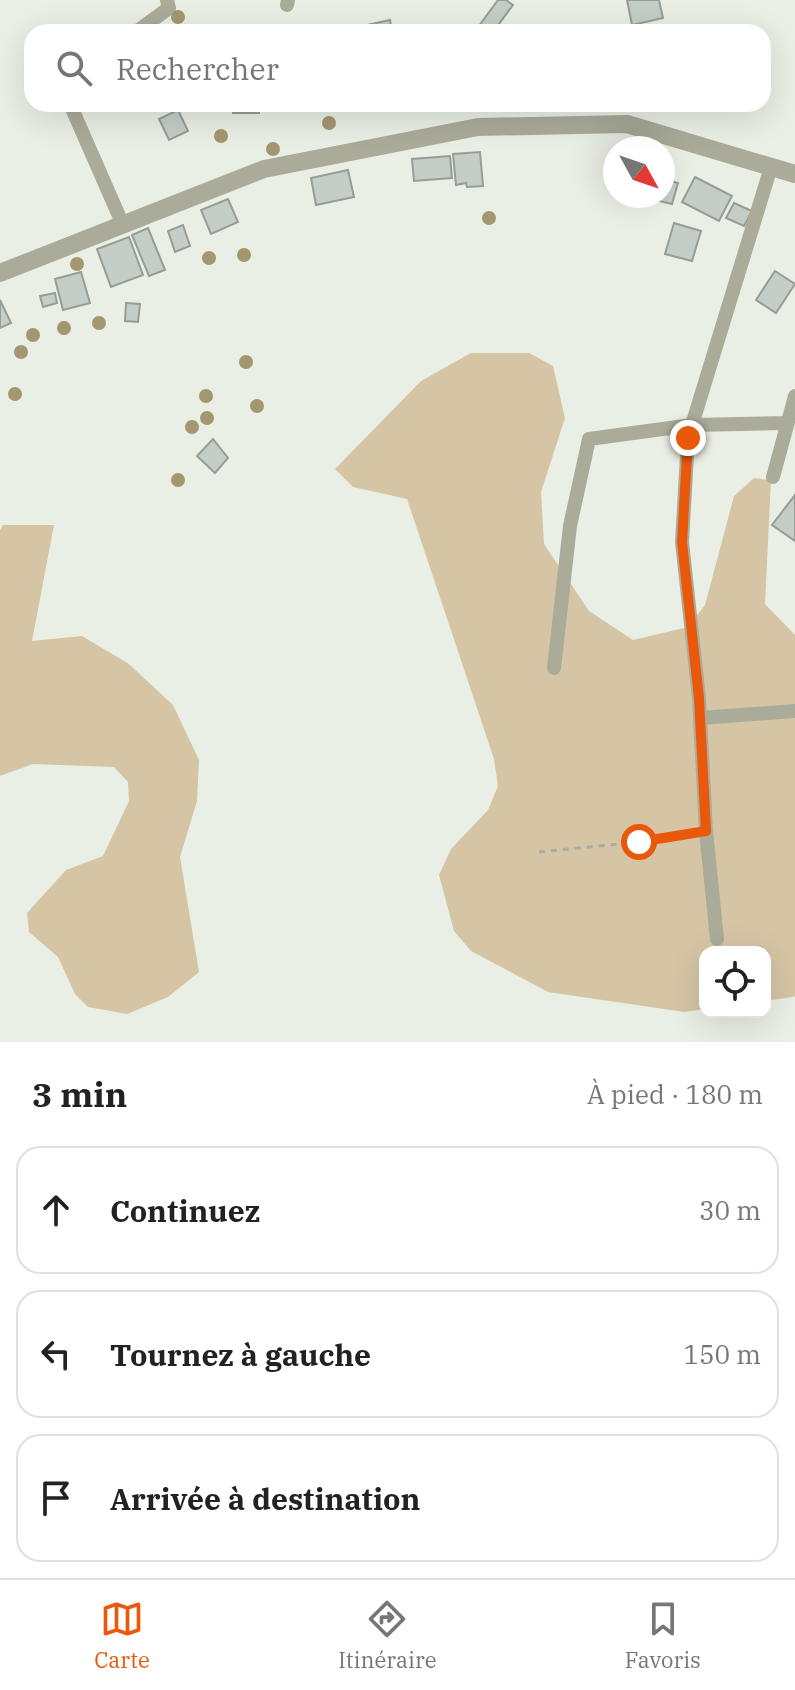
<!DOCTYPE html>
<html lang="fr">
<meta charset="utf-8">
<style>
:root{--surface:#fff;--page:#f2f2f2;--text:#222;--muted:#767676;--line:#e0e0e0;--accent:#ea580c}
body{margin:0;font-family:"IBM Plex Serif",serif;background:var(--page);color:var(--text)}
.controls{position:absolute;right:24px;bottom:24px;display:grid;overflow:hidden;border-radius:16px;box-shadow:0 8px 32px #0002}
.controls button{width:72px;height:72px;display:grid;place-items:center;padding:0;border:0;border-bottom:2px solid var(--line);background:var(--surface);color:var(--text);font:40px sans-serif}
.compass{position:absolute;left:603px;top:136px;width:72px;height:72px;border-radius:50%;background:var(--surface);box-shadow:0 8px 32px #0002;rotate:130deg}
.stop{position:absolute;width:24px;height:24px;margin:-18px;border:6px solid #ea580c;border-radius:50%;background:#fff}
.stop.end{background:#ea580c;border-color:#fff;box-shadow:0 2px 8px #0008}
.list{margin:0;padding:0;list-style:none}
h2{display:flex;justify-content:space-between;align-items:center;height:104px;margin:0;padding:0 32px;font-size:34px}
h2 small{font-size:26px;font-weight:400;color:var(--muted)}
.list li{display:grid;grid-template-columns:52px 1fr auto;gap:24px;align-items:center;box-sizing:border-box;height:128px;margin:0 16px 16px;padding:0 16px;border:2px solid var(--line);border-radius:24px}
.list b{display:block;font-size:30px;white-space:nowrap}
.list em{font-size:26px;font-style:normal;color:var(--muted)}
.icon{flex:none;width:44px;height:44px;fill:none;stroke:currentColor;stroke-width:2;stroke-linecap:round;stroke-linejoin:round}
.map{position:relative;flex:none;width:795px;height:1042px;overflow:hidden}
.search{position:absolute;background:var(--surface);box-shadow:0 8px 32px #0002;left:24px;right:24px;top:24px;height:88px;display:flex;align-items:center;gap:20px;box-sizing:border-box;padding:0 28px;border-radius:24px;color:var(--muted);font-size:30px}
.sheet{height:536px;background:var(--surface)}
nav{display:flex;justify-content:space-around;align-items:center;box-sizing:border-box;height:112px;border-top:2px solid var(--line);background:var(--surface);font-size:22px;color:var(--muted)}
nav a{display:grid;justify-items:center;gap:4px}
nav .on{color:var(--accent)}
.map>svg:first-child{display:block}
</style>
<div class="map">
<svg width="795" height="1042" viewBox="0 0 795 1042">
<rect width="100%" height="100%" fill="#eaefe5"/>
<path fill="#d5c5a5" d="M471,353H529L553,366L565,418L541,492L544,544L589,611L633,640L688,627L705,605L734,496L754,478L771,480L765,604L795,635V996L793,997L765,1001V952H705V1009L684,1012L548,992L471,951L454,931L439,875L451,849L488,810L498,786L494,759L407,499L353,487L335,469L421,381Z
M3,525H54L32,641L82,636L129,664L173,705L199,760L197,801L180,857L199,972L168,997L127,1014L88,1007L75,994L58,957L29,932L27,913L66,870L103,856L129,801L128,782L114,767L33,764L0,776V530Z"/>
<path fill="#c4cdc6" stroke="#959d96" stroke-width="2" d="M498,0H506L513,5L493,32H479L476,30Z
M627,0H659L663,18L632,25Z
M390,20L392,32H368L367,25Z
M233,104H259V113H233Z
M178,110L188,131L169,140L159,119Z
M480,152L483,186L467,187L466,183L456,185L453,154Z
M450,156L452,178L414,181L412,159Z
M348,170L354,197L316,205L311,178Z
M695,177L732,196L719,221L682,202Z
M663,179L678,183L672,204L643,197L663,196Z
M228,199L238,222L211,234L201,210Z
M734,203L752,211L744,226L726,218Z
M674,223L701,231L692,261L665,254Z
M183,225L190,246L175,252L168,231Z
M148,228L165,270L149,276L132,235Z
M129,237L143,275L111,287L97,249Z
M775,271L795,284L776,313L756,300Z
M81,272L90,303L63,310L55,279Z
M55,293L57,303L43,307L40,296Z
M0,300L11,323L0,328Z
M126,303L140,304L138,322L125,321Z
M213,439L228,458L215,473L197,456Z
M795,495V541L772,525Z"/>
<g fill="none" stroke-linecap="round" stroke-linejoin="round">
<path stroke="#a8aca4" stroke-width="3" stroke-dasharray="6 6" stroke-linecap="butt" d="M539,852L639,842L691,834"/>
<path stroke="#abab9a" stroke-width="14" d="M287,5L288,0
M136,32L169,8L167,0
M70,104L123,225
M773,477L795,396
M554,668L570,526L589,439L692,425L787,423
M700,718L795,711
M717,939L706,831L699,698L682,542L688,438L771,167"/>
<path stroke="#abab9a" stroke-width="18" d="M0,273L264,169L478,127L627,124L795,174"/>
</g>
<g fill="#a39770">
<circle cx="178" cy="17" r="7"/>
<circle cx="329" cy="123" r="7"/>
<circle cx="221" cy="136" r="7"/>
<circle cx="273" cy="149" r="7"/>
<circle cx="489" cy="218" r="7"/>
<circle cx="244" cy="255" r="7"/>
<circle cx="209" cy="258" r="7"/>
<circle cx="77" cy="264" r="7"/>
<circle cx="99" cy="323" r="7"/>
<circle cx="64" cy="328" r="7"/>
<circle cx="33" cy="335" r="7"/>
<circle cx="21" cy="352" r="7"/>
<circle cx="246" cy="362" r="7"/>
<circle cx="15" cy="394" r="7"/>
<circle cx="206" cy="396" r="7"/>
<circle cx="257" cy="406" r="7"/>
<circle cx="207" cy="418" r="7"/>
<circle cx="192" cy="427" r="7"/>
<circle cx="178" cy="480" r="7"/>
</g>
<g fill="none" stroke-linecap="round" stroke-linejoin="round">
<path stroke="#ea580c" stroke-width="10" d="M639,842L706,831L699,698L682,542L688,438"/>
</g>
</svg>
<div class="controls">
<button><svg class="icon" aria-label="locate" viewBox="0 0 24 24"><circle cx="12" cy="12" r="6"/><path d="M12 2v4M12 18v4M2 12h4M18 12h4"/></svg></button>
</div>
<svg class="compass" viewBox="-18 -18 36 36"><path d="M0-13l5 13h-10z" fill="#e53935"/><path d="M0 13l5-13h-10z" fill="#767676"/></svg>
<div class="stop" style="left:639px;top:842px"></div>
<div class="stop end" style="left:688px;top:438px"></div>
<div class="search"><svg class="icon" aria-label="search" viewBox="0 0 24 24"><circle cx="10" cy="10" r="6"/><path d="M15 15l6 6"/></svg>Rechercher</div>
</div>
<section class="sheet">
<h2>3 min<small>À pied · 180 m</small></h2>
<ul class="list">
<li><svg class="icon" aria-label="ahead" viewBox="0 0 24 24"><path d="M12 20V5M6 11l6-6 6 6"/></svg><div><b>Continuez</b></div><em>30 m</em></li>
<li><svg class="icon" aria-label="left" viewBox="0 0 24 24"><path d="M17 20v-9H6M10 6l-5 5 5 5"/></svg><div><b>Tournez à gauche</b></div><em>150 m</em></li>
<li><svg class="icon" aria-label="arrive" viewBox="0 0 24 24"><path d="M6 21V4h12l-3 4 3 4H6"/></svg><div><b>Arrivée à destination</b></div></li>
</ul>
</section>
<nav>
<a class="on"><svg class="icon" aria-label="map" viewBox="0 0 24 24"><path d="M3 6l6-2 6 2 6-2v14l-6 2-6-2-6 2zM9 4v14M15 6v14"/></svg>Carte</a>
<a><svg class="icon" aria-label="directions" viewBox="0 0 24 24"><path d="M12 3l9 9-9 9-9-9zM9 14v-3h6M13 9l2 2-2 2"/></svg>Itinéraire</a>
<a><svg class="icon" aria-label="saved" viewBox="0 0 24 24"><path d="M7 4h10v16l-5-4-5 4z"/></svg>Favoris</a>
</nav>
